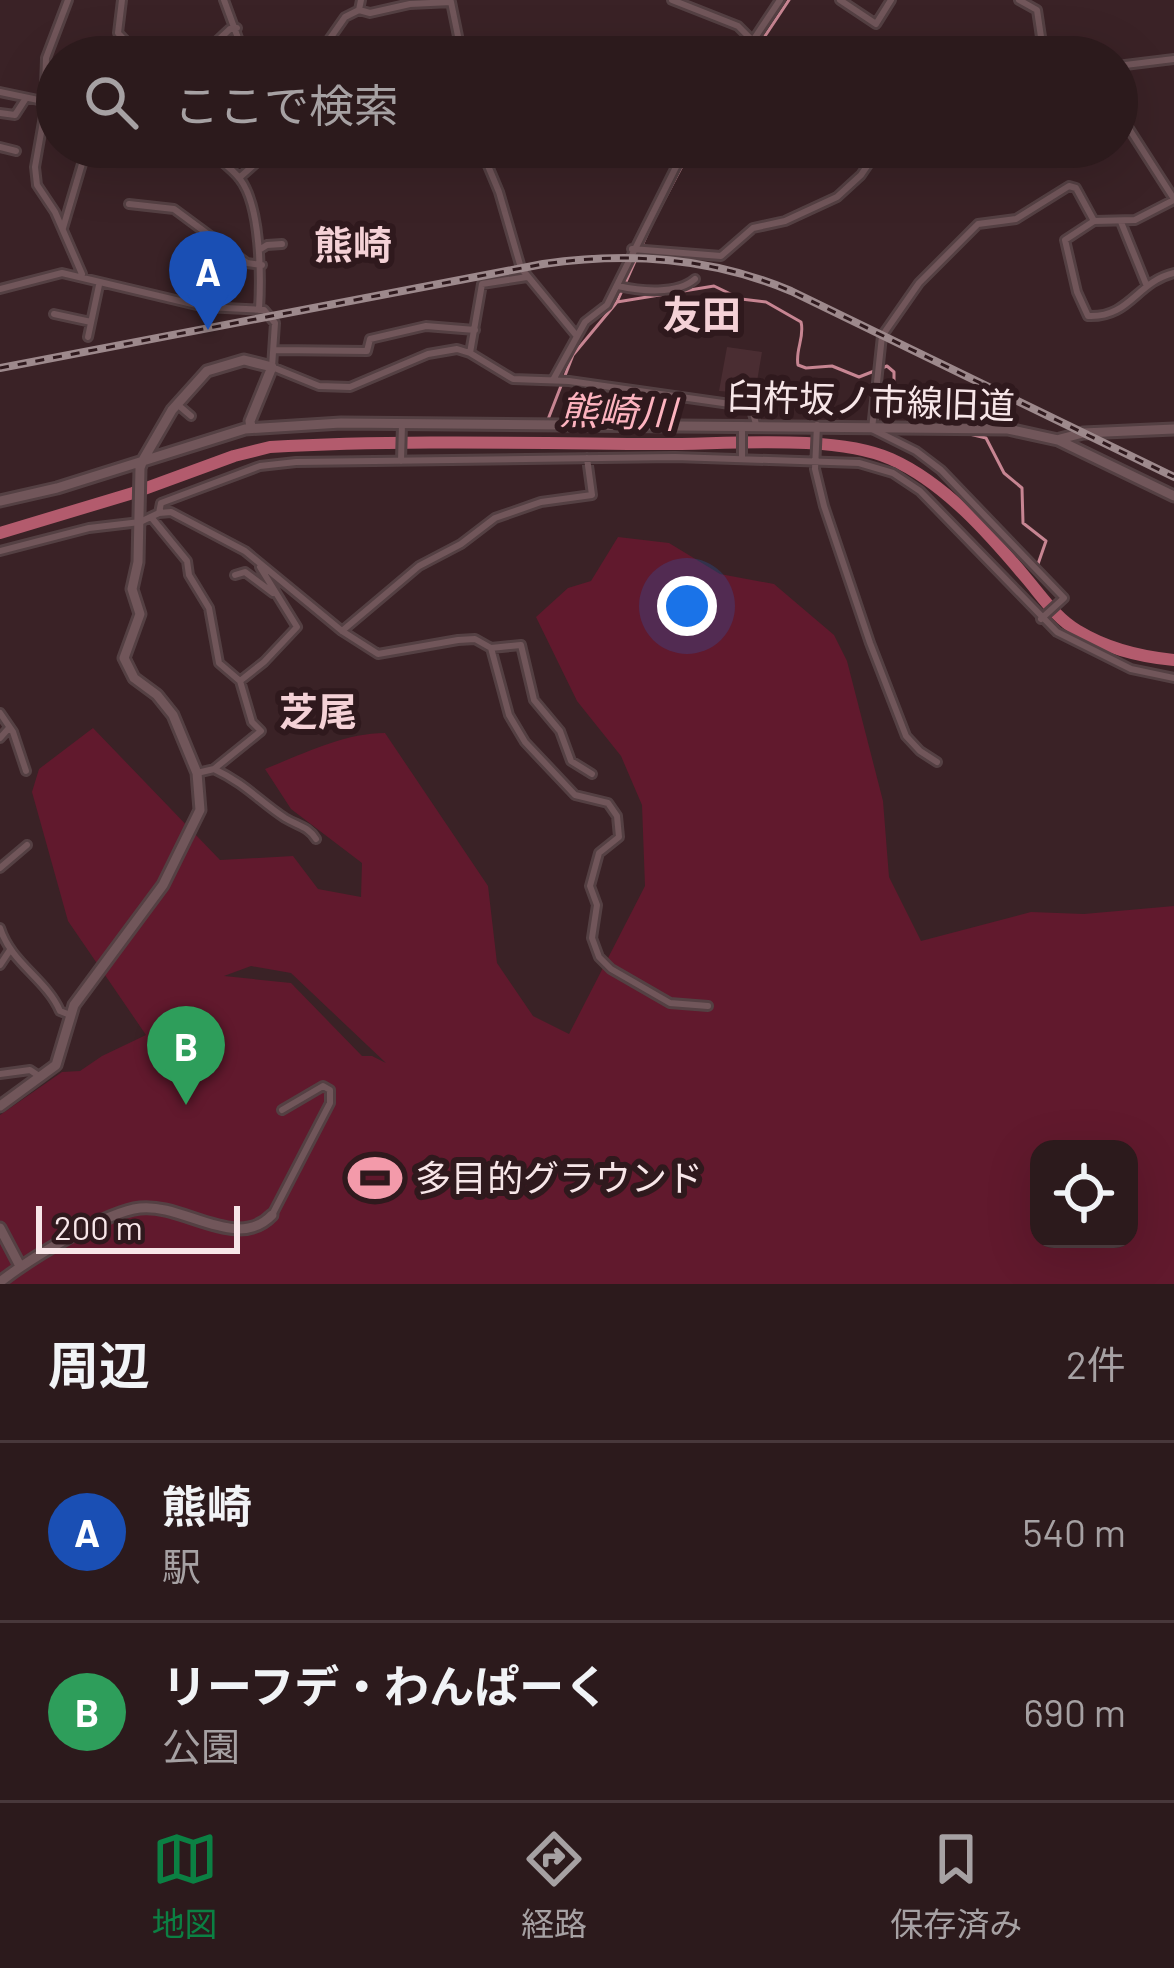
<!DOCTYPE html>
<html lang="ja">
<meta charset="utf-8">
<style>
:root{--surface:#2c1a1c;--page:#382729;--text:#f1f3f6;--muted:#a6a1a3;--line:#48383b;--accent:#0b8043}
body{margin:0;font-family:Barlow,"Noto Sans JP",sans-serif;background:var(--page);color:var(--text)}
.controls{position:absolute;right:36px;bottom:36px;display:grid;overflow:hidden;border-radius:24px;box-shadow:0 12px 48px #0002}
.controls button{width:108px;height:108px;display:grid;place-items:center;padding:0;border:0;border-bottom:3px solid var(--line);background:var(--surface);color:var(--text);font:60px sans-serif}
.scale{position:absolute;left:36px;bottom:30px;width:204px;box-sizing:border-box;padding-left:12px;border:6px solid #f7e6e8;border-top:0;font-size:33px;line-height:42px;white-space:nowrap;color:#f7e6e8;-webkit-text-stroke:9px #2f191d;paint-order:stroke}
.you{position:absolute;left:687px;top:606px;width:42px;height:42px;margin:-30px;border:9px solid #fff;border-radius:50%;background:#1a73e8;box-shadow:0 0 0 18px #1a73e833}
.badge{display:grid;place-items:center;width:78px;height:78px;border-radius:50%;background:var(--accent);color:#fff;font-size:39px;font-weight:700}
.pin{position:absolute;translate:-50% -99px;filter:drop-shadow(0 3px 6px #0008)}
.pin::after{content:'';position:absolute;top:63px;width:42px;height:36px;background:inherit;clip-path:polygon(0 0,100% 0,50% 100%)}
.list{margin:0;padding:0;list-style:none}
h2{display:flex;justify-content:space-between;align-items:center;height:156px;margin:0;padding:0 48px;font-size:51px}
h2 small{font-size:39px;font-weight:400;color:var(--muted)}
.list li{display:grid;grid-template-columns:78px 1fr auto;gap:36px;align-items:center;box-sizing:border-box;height:180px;padding:0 48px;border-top:3px solid var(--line)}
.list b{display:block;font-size:45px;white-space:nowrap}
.list p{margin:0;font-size:39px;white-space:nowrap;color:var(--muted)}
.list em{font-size:39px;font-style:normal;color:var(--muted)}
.icon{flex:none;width:66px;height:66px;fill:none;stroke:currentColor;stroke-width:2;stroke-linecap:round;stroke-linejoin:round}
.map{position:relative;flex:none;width:1174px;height:1284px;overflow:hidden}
.search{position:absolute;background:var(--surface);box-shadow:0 12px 48px #0002;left:36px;right:36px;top:36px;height:132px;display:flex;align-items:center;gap:30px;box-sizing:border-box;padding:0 42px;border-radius:66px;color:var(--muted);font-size:45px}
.sheet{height:516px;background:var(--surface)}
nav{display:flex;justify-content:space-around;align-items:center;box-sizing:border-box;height:168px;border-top:3px solid var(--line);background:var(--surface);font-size:33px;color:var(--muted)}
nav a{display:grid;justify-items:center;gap:6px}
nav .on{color:var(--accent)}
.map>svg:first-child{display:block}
</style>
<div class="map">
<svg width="1174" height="1284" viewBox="0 0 1174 1284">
<rect width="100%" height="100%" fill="#3a2226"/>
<path fill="#4a2d32" d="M727,347L762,352L753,405L733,401V392L719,391Z"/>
<path fill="#61192d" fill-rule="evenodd" d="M618,537L669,543L720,574L774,584L834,635L847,661L883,801L889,877L921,941L1031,912L1084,914L1174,906V1284H0V1115L62,1072L80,1071L102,1056L146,1035L68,921L32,792L39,769L93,728L220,860L293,856L318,889L361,897L362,863L291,809L265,769C303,754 344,733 385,733L488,886L497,963L533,1016L569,1034L645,886L642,805L621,756L577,701L536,617L568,588L591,581ZM251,966L291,973L386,1063L372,1056H362L291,983L224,976ZM1039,1149H1129V1239H1039Z"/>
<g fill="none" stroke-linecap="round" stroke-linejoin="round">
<path stroke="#c78592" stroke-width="3" d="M751,57L789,0
M617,302L714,286L741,299L766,302L801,322C805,337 795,350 798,365L806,368L832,366L859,377L887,366L894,372V393L924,398L930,387L955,425
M547,422L573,355L617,302L652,223L692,147
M961,432L986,438L1004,473L1022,488L1023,523L1046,541L1038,564"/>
<path stroke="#b35b6d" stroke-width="12" d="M0,533L133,493L234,456L270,447C399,440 526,443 655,444C720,445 832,433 891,459C945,483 990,535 1027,579C1043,598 1057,619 1078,631C1106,648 1142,657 1174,660"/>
<defs>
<path id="street" d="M68,0L46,58L44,116L35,167L37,185L55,212L82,274
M122,0L118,33L141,57
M224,0L245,57
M672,0L738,26L753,41
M840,0L876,24L891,0
M1019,0L1037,10L1044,57
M451,2L459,41L454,57
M359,10L370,13L410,4L451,2
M200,57L230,29L237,28
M317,57L345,17L359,10L361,0
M742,57L780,0
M1117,66L1174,59
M0,92L43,101
M1117,110L1174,199
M0,113L15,115L26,98
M0,147L16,151
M205,147C215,157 232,168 240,179C261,206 261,277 259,310
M304,147L315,152L377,157L384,147
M485,147L486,161L499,192L521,268L576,335
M239,178L274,147
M1174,200L1135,220L1094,221L1065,240L1077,292L1088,316C1130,318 1136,282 1174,273
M129,204L174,209L247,263L262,265
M1121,222L1146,284
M63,228L87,147
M632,249L721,256L753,228L785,221L837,197L861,175L880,147
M259,250L267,245L282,244
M618,286C640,291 677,295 695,279
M0,289L62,273L205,307L264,310L275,323L272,367L319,386L350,387L428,354L457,349L470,353L513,379L569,381L737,405L752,410L756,424
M54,314L91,322
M88,337L99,285
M275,350L367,351L370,339L426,326L475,330
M470,353L482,284L527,277
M553,380L585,322L607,305L686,147
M177,404L191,416
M817,425L815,469L824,506L870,643L906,736L920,751L937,762
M742,458V425
M401,461L402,424
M159,513L171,512L245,551L342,631L378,654L458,640L475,639L491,648L521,645L534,700L560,731L571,761L592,774
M151,517L187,561L189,575L209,608L219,663L240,681L252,722L261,731L214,769L197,773
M0,551L89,528L140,522L159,513L161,503L260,466L296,462L675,457L859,463L893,473L920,491L1057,632L1131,669L1174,678
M235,575L245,572L273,593
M1041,619L1064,598L941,470L916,451L872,429L882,336L919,283L978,224L1016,219L1069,186L1076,188L1094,221
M342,631L419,566L461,544L495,518L541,502L592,495L587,458
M491,648L509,715L525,742L575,795L608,803L617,816L619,837L599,853L590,886L597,905L592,938L599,957L611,969L670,1003L708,1006
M240,681L264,662L297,627L260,567
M0,713L13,732L26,771
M0,738L9,728
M214,769C246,784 259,801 285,818C298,826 308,826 316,839
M0,868L27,845
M0,928C11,963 46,979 60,1011L70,1015
M0,965L10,950
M0,1074L30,1070L39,1076
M272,1215L330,1103V1090L323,1086L282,1110"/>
<path id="secondary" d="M1060,439L1083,433L1174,429
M0,501L57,488L245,429L341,423L1008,429L1058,440L1174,496
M0,1106L56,1065L74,1005L163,885L200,810L197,773L173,715L157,695L134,678L124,658L140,614L132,589L138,562L140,468L143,460L172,410L207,371L244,360L272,367L250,421L251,428
M0,1228L20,1266
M0,1282C28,1260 105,1212 140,1208C183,1203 237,1252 272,1215"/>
</defs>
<use href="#street" stroke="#544043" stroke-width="12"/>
<use href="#secondary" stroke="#544043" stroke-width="15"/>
<use href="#street" stroke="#71565a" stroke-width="6"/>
<use href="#secondary" stroke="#71565a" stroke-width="9"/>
<defs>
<path id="rail" d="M0,368L543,264C629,252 710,257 791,291L1174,477"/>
</defs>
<use href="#rail" stroke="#9d898c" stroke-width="8"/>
<use href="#rail" stroke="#2f191d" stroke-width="3" stroke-dasharray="9" stroke-linecap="butt"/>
</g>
<defs>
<symbol id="stadium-bare" viewBox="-9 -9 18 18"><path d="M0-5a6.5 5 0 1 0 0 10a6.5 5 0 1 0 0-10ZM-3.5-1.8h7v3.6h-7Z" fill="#f39aaa" stroke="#2f191d" stroke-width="2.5" paint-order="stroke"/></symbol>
</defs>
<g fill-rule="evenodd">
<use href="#stadium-bare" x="337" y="1140" width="76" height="76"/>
</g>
<g text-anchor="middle" stroke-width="12" stroke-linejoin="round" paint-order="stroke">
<g font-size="36" fill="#f7e6e8" stroke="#2f191d">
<text transform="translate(871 401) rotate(2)" y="13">臼杵坂ノ市線旧道</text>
</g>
<g font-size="36" fill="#f7e6e8" stroke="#2f191d" text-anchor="start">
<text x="415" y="1191">多目的グラウンド</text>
</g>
<g font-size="39" font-weight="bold" fill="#f4d1d6" stroke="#2f191d">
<text x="353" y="259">熊崎</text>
<text x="702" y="329">友田</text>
<text x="318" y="726">芝尾</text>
</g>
<g font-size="39" font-style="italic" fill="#fdb3bf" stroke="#2f191d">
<text transform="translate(618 412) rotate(2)" y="14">熊崎川</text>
</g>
</g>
</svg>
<div class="controls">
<button><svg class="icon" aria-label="locate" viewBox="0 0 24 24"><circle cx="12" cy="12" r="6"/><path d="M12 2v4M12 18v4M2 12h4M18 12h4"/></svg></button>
</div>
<div class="scale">200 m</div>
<div class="you"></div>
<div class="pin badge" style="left:208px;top:330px;background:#1a4fb4">A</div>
<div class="pin badge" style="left:186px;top:1105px;background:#2e9e5b">B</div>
<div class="search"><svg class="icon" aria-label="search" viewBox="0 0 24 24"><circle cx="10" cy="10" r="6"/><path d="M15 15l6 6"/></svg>ここで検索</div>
</div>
<section class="sheet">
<h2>周辺<small>2件</small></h2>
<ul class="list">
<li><span class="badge" style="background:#1a4fb4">A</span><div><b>熊崎</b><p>駅</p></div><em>540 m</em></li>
<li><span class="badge" style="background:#2e9e5b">B</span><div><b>リーフデ・わんぱーく</b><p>公園</p></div><em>690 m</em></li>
</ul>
</section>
<nav>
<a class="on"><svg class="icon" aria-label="map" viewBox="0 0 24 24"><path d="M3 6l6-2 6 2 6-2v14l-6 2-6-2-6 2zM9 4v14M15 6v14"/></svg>地図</a>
<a><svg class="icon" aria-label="directions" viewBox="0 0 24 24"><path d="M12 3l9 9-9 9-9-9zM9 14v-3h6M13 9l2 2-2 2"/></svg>経路</a>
<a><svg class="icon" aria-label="saved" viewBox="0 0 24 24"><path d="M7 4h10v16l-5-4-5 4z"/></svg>保存済み</a>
</nav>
